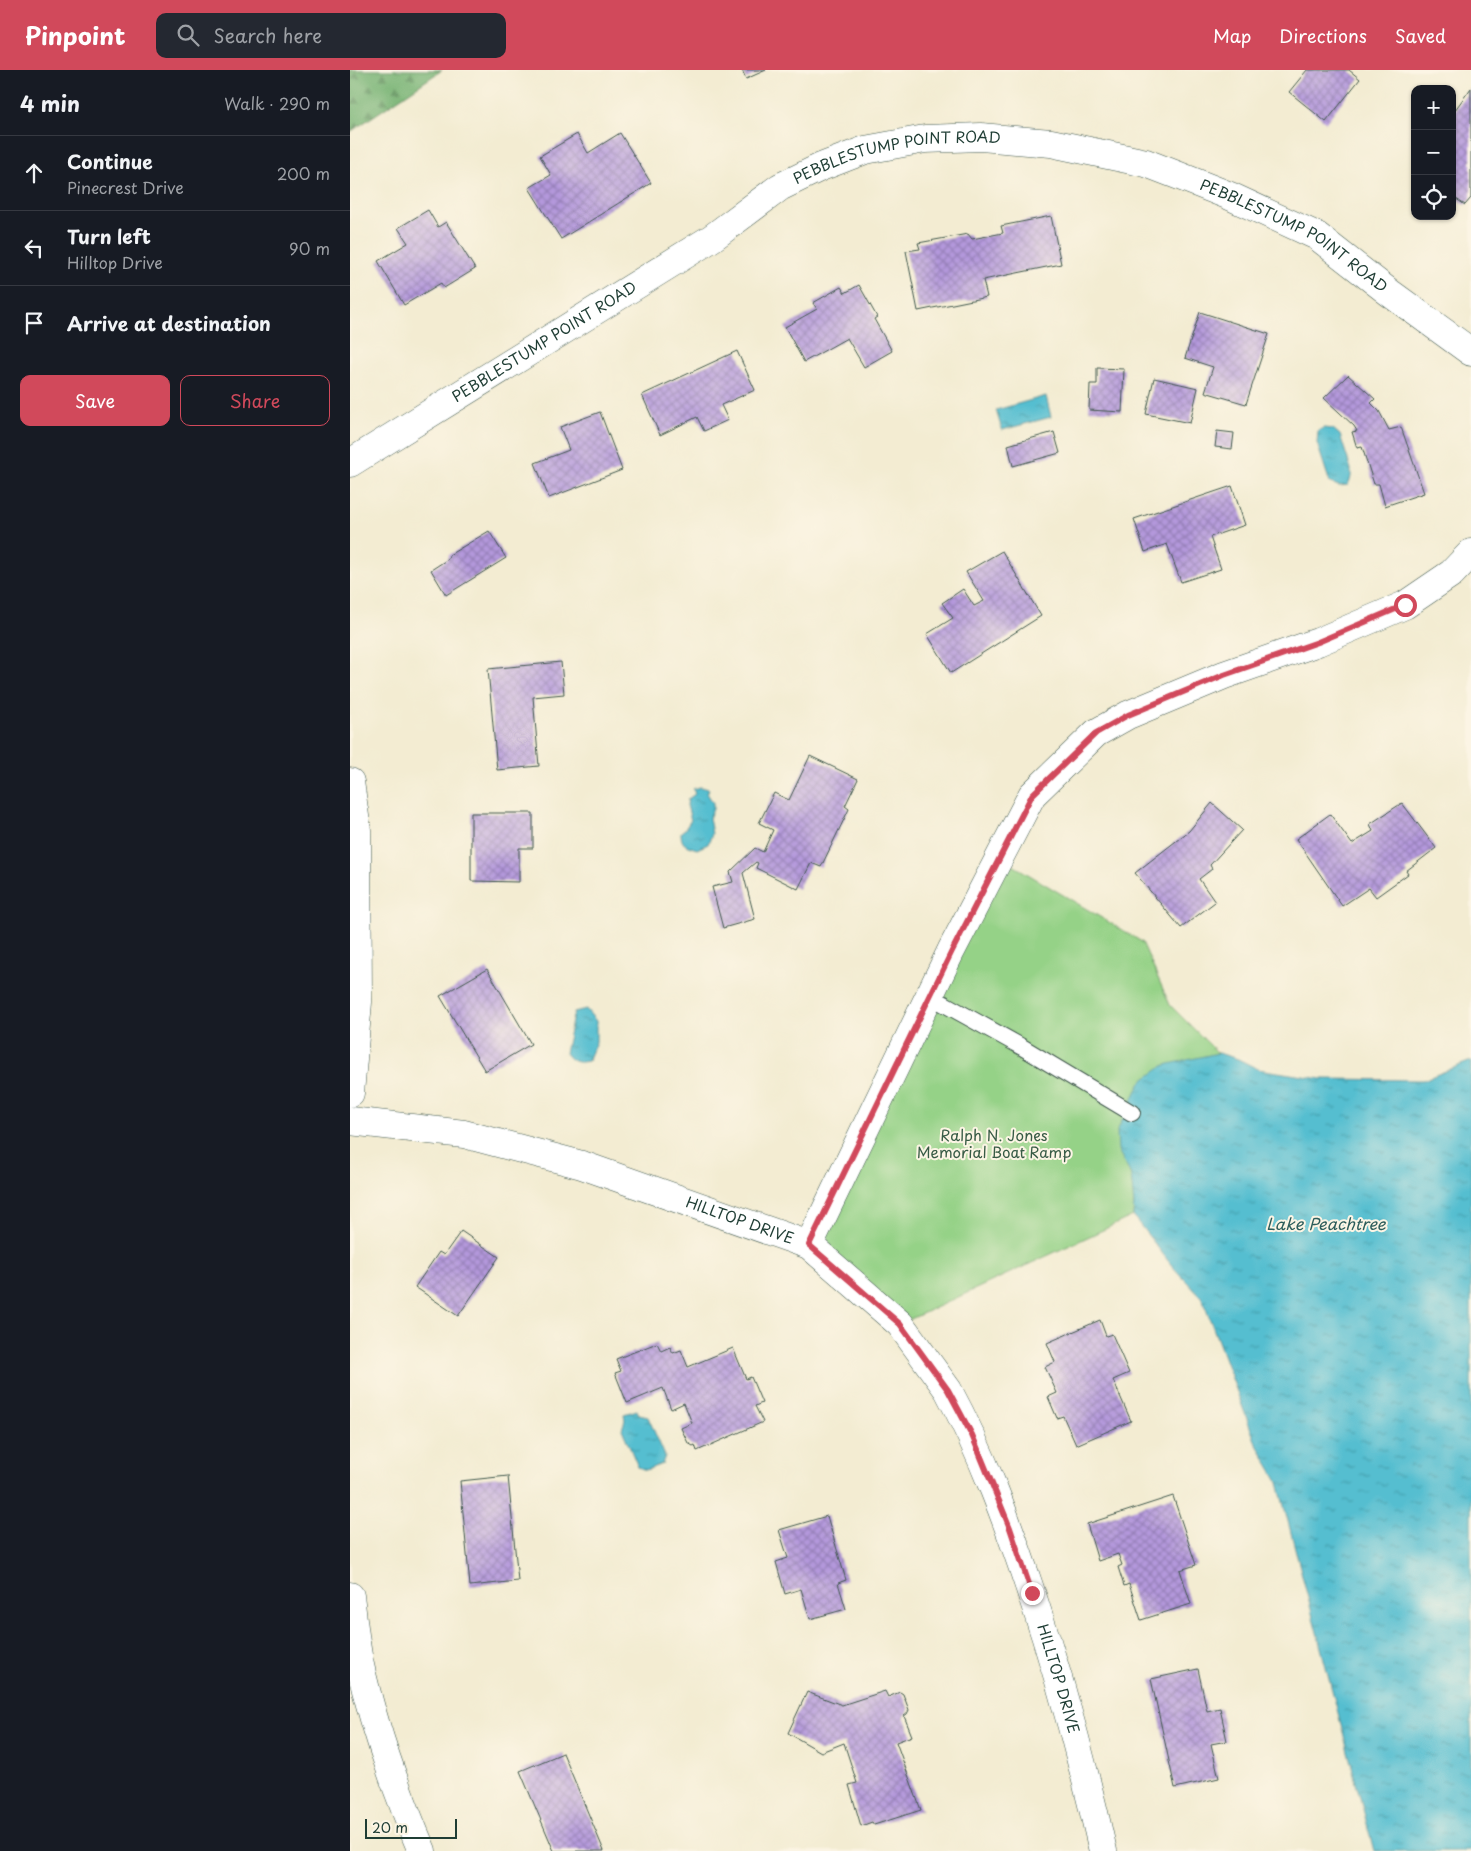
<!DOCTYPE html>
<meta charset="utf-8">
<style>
:root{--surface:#171b24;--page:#242831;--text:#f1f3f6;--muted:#9ea1a6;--line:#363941;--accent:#d1495b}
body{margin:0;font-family:"Playpen Sans",sans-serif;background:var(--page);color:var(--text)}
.controls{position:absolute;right:15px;top:15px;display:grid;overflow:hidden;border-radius:10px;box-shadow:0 1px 4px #0004}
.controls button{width:45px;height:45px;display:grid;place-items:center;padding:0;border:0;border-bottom:1px solid var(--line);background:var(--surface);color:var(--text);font:25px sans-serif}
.scale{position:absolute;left:15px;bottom:12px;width:92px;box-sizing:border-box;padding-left:5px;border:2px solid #1f3d34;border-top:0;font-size:14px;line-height:18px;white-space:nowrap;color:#1f3d34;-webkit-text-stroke:4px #fcf5e5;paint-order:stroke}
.stop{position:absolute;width:15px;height:15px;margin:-11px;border:4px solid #d1495b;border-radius:50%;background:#fff}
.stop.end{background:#d1495b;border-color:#fff;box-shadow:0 1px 5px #0008}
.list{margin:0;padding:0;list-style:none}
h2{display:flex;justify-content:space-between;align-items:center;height:65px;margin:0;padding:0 20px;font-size:21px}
h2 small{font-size:16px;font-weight:400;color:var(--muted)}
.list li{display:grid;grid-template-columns:32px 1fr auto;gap:15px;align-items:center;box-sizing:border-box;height:75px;padding:0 20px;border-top:1px solid var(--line)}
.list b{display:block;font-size:19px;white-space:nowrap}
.list p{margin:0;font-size:16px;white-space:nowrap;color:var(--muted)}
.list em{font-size:16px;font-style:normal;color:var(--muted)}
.actions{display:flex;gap:10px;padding:15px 20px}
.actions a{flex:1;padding:11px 0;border:1px solid var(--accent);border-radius:10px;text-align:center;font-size:18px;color:var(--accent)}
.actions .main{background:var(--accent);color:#fff}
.icon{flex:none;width:28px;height:28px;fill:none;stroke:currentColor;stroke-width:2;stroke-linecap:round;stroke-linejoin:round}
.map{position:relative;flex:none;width:1121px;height:1781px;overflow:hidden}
header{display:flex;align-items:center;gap:30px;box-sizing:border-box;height:70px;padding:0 25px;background:var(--accent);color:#fff}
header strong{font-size:24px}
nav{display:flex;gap:28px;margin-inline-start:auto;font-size:18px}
.search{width:350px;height:45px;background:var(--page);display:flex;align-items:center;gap:12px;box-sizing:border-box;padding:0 18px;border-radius:10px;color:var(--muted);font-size:19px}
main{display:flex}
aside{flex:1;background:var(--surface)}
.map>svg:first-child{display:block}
</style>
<header>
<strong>Pinpoint</strong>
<div class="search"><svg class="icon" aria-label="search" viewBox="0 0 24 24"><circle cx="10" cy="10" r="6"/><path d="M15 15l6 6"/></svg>Search here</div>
<nav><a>Map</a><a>Directions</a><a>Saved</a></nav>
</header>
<main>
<aside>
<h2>4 min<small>Walk · 290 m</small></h2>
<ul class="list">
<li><svg class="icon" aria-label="ahead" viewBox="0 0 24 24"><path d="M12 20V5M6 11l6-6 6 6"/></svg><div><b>Continue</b><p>Pinecrest Drive</p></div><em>200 m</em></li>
<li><svg class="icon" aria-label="left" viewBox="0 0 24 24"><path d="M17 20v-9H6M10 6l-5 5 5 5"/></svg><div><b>Turn left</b><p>Hilltop Drive</p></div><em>90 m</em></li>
<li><svg class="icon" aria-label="arrive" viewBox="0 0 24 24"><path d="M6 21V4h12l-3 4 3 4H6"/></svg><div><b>Arrive at destination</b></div></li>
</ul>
<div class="actions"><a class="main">Save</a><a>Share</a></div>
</aside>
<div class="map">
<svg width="1121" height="1781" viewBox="0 0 1121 1781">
<defs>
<pattern id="forest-firs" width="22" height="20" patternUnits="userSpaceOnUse" patternTransform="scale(1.25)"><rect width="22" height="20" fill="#78b474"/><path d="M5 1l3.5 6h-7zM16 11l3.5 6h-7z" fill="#629460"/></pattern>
<pattern id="water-ripples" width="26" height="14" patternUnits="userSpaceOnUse" patternTransform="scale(1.25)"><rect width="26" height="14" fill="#54bed0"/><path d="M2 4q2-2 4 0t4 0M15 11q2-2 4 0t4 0" fill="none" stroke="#459caa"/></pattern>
<pattern id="building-cross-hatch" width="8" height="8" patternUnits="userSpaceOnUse" patternTransform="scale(1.25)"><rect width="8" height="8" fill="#b498dc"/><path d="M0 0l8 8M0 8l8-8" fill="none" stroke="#927db3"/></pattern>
</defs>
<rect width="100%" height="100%" fill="#fcf5e5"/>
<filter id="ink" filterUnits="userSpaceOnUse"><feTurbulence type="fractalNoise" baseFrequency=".02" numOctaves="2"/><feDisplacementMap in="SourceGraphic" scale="10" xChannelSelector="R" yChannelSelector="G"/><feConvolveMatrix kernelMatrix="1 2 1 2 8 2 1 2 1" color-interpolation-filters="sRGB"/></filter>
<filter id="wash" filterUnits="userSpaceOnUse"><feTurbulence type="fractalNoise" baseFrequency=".0096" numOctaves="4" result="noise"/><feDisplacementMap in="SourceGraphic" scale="20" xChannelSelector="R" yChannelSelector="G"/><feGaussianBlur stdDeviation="1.12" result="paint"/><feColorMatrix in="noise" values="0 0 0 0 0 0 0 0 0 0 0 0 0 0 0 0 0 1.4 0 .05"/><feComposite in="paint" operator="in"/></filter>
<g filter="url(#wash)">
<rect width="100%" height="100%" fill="#f3ecd2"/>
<path fill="#95d287" stroke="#5a885e" d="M651,788L792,872L820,935L868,983L850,988L777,1095C784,1111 785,1129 783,1146L550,1254L459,1175Z"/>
<path fill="url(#forest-firs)" stroke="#4c7854" d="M0,0H92L0,62Z"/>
<path fill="url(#water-ripples)" stroke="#3a7e82" d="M696,326L701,347L652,360L646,340Z
M973,358L983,359L990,365L1001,399V407L998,415L989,416L980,413L967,373L968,361Z
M350,717L359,719L357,723L363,733V739L359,748L362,764L358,774L347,779C335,775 331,775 331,762L335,759L341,750L337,735L338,729L345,724L343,719Z
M236,939L246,951V972L238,991C228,993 222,993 215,983L224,942Z
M868,983L888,989L908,999L972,1009L1073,1010L1121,991V1781H1024L927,1409L906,1373L852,1228L823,1197L783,1146L784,1134L781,1105L768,1080L767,1061L786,1022L792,1011L815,995Z
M287,1340L289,1345L298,1347L315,1386L312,1394L296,1400L288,1397L272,1359L275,1350L274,1344Z"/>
<g id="blocks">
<path fill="url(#building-cross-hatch)" d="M392,0H416L396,9Z
M957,0H999L1010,9L976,52L939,22Z
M1121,18V128L1115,135L1102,126V44Z
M270,63L301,113L211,169L179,118L201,105L190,86L227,64L238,83Z
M78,140L88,157L96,152L125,199L94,218L91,213L54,235L28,191L58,173L48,158Z
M701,146L711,194L633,210L637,227L568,241L556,181L570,179L568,173L618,164L622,169L653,163L651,156Z
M509,215L527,247L524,249L542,281L514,297L497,268L454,292L435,257L467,239L463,233L491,217L495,223Z
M850,242L919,264L896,334L855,322L863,297L835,288Z
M387,281L405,320L371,335L378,350L354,361L347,347L310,365L292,325Z
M747,298L774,299L772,342L739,340L740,314H747Z
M998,305L1025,329L1021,333L1029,341L1039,360L1051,357L1074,423L1035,436L1029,414H1024L1012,377L1007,378L1002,362L1007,361L1004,356L974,328Z
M804,308L848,318L840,353L796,344Z
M250,342L272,400L199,428L185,393L219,380L210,357Z
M867,361L884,363L882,379L865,377Z
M704,362L710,383L663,396L658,375Z
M882,416L895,455L860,467L871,499L831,512L817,474L795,482L784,449Z
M139,461L156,488L96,525L81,500L98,489L99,485Z
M652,481L691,546L601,603L577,564L603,548L592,533L613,519L624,536L634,531L616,502Z
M211,592L214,624L183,627L189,696L147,700L138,599Z
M460,686L508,709L495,736L499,739L471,797L461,793L448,819L406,798L408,793L406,792L393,803L405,849L373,858L362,817L383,812L380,802L405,778L413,782L423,760L409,753L424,723L439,730Z
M862,733L892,760L860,795L862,799L849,809L865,832L831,858L785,803L839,761Z
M1052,733L1086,778L1056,801L1058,804L1026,827L1019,818L992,836L946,769L980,744L1002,774L1023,761L1020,754Z
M121,743H183V778H169V812L121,811Z
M137,899L181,974L135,1001L90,926Z
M111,1161L149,1187L108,1246L65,1217L89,1182L94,1185Z
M750,1250L756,1266L762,1264L779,1303L763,1310L781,1351L726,1375L713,1346L707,1348L698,1327L707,1323L695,1297L705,1292L697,1273Z
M307,1273L311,1281L320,1277L323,1283L331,1280L338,1297L383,1278L396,1309L401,1307L412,1333L405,1336L413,1352L347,1381L345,1375L343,1376L338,1373L331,1358L342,1353L334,1333L321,1339L313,1318L277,1333L265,1303L271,1301L266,1289Z
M158,1406L168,1511L120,1516L110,1411Z
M823,1426L846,1495L830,1500L841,1534L791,1550L779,1514L774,1516L768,1497L772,1495L768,1484L748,1491L737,1454Z
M477,1446L496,1510L488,1513L496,1539L460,1549L451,1519L435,1524L426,1492L438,1488L429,1460Z
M848,1599L857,1641L870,1638L877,1671L861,1674L869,1708L825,1718L801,1609Z
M535,1621L538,1627L550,1622L553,1624L559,1640L557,1644L554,1646L562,1666L546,1672L571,1740L524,1755L522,1752L511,1756L499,1715L507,1713L494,1673L471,1682L438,1663L457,1622L492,1635Z
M213,1683L254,1781H204L170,1701Z"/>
</g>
</g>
<g filter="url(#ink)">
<use href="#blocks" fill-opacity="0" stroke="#3f574c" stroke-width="1"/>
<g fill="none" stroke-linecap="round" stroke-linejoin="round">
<defs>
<path id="lane" d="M580,926L672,977L782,1043"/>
<g id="street">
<path id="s1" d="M0,393L362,168L430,117L471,97L515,80L575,69L631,67L701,73L796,93L827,105L880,126L967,166L1040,223L1121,282"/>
<path d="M0,712L7,760L8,932L0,1023"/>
<path id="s2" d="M0,1051L114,1064L232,1095L459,1175L550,1254L598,1320C633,1385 658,1453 681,1522C710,1608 733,1693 753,1781"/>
<path d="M459,1175L601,881L682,725L746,663L778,645L874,605L968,572L1055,535L1102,503L1121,483"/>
<path d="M0,1526C3,1548 5,1570 9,1591C23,1654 47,1722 72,1781"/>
</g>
</defs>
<use href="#lane" stroke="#3f574c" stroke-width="18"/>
<use href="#street" stroke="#3f574c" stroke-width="29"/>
<use href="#lane" stroke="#fff" stroke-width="16"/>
<use href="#street" stroke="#fff" stroke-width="28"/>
</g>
</g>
<g fill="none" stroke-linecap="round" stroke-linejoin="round" filter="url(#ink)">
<path stroke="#d1495b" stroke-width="6" d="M682,1523L660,1458L622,1365L598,1320L550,1254L459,1175L602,881L682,725L746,663L778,645L874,605L968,572L1055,535"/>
</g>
<g text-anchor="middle" stroke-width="4" stroke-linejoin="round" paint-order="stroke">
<g font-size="15" fill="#1f3d34" stroke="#fcf5e5">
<text dy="5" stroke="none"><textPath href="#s1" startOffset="634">PEBBLESTUMP POINT ROAD</textPath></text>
<text dy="5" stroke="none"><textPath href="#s1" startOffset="1054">PEBBLESTUMP POINT ROAD</textPath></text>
<text dy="5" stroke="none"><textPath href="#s1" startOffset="229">PEBBLESTUMP POINT ROAD</textPath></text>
<text dy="5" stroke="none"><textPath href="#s2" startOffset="404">HILLTOP DRIVE</textPath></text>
<text dy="5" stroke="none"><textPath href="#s2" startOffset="989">HILLTOP DRIVE</textPath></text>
</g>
<g font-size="15" fill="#375b45" stroke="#fcf5e5">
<text x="644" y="1071">Ralph N. Jones<tspan x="644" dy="17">Memorial Boat Ramp</tspan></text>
</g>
<g font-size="16" font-style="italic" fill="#2c5d5b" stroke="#fcf5e5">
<text x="976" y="1160">Lake Peachtree</text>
</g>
</g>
</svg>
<div class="controls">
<button>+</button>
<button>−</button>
<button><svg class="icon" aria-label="locate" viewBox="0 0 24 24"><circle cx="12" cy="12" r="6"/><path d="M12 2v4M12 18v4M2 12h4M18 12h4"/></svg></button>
</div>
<div class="scale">20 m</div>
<div class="stop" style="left:1055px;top:535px"></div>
<div class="stop end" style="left:682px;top:1523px"></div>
</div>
</main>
